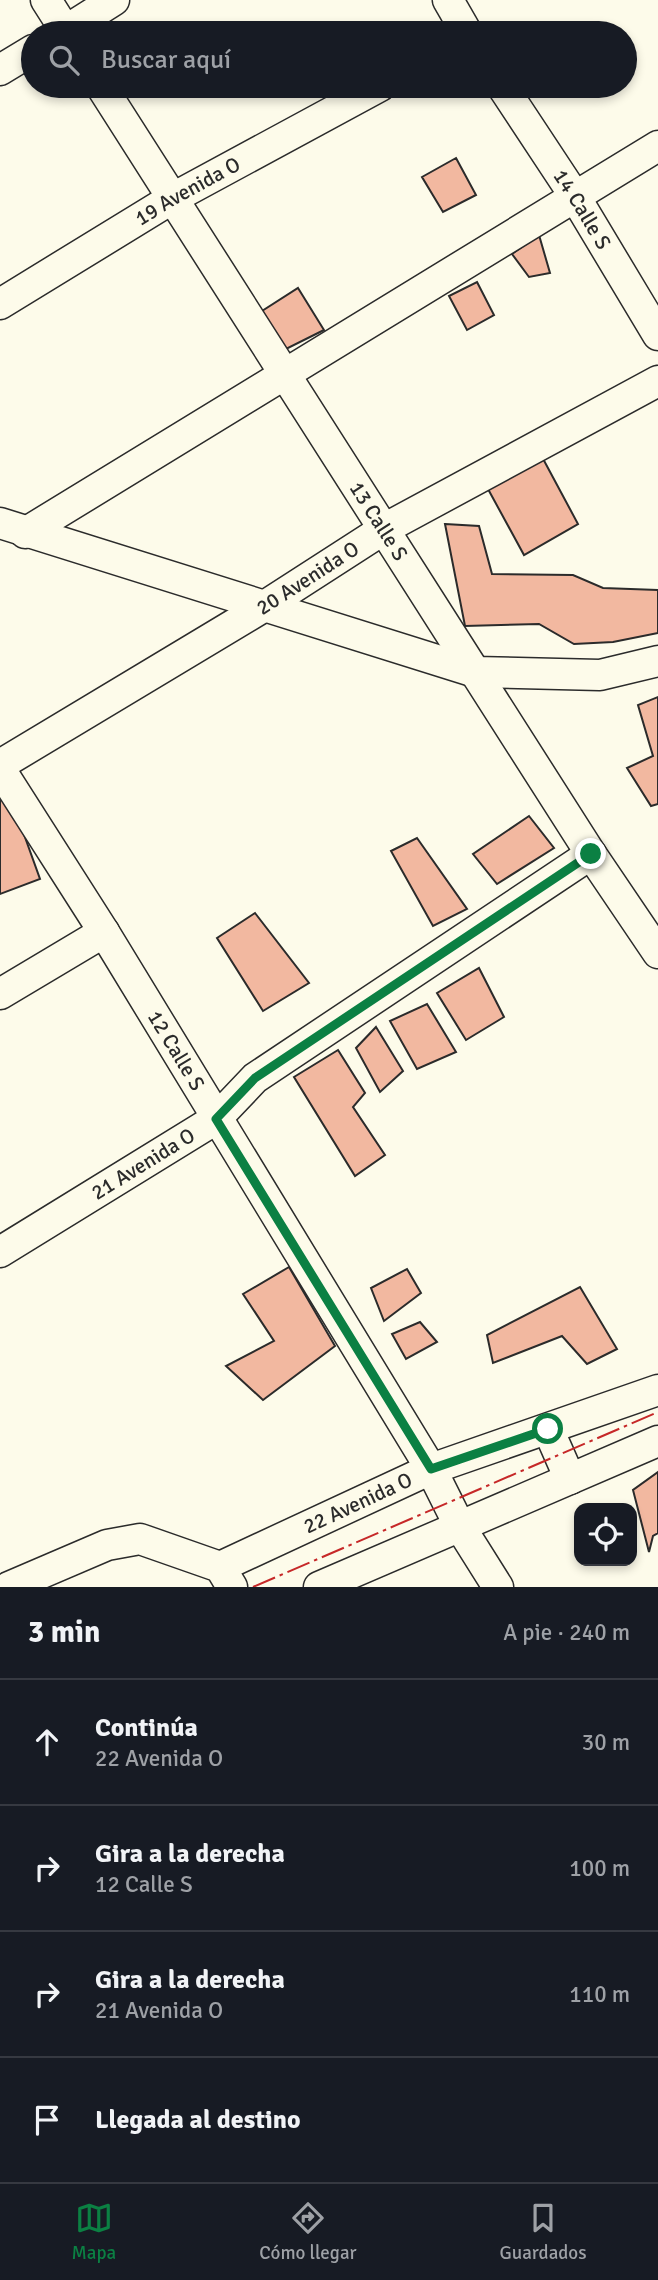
<!DOCTYPE html>
<html lang="es">
<meta charset="utf-8">
<style>
:root{--surface:#171b24;--page:#20242c;--text:#f1f3f6;--muted:#9ea1a6;--line:#363941;--accent:#0b8043}
body{margin:0;font-family:Signika,sans-serif;background:var(--page);color:var(--text)}
.controls{position:absolute;right:21px;bottom:21px;display:grid;overflow:hidden;border-radius:14px;box-shadow:0 4px 10px #0003}
.controls button{width:63px;height:63px;display:grid;place-items:center;padding:0;border:0;border-bottom:2px solid var(--line);background:var(--surface);color:var(--text);font:35px sans-serif}
.stop{position:absolute;width:21px;height:21px;margin:-16px;border:5px solid #0b8043;border-radius:50%;background:#fff}
.stop.end{background:#0b8043;border-color:#fff;box-shadow:0 2px 7px #0008}
.list{margin:0;padding:0;list-style:none}
h2{display:flex;justify-content:space-between;align-items:center;height:91px;margin:0;padding:0 28px;font-size:30px}
h2 small{font-size:23px;font-weight:400;color:var(--muted)}
.list li{display:grid;grid-template-columns:46px 1fr auto;gap:21px;align-items:center;box-sizing:border-box;height:126px;padding:0 28px;border-top:2px solid var(--line)}
.list b{display:block;font-size:26px;white-space:nowrap}
.list p{margin:0;font-size:23px;white-space:nowrap;color:var(--muted)}
.list em{font-size:23px;font-style:normal;color:var(--muted)}
.icon{flex:none;width:38px;height:38px;fill:none;stroke:currentColor;stroke-width:2;stroke-linecap:round;stroke-linejoin:round}
.map{position:relative;flex:none;width:658px;height:1587px;overflow:hidden}
.search{position:absolute;background:var(--surface);box-shadow:0 4px 10px #0003;left:21px;right:21px;top:21px;height:77px;display:flex;align-items:center;gap:18px;box-sizing:border-box;padding:0 24px;border-radius:38px;color:var(--muted);font-size:26px}
.sheet{height:595px;background:var(--surface)}
nav{display:flex;justify-content:space-around;align-items:center;box-sizing:border-box;height:98px;border-top:2px solid var(--line);background:var(--surface);font-size:19px;color:var(--muted)}
nav a{display:grid;justify-items:center;gap:4px}
nav .on{color:var(--accent)}
.map>svg:first-child{display:block}
</style>
<div class="map">
<svg width="658" height="1587" viewBox="0 0 658 1587">
<rect width="100%" height="100%" fill="#fdfbea"/>
<path fill="#f2b8a0" stroke="#2b2b2b" stroke-width="2" d="M456,158L476,195L443,212L422,177Z
M539,235L550,273L529,277L512,254Z
M477,282L494,315L467,330L449,296Z
M298,288L324,330L286,349L262,311Z
M541,455L578,524L524,555L488,489Z
M445,524L479,526L492,574L573,575L603,588L658,590V633L613,642L574,644L539,624L465,626Z
M658,697V804L651,806L627,768L653,756L638,705Z
M8,790L40,879L0,894V793Z
M529,816L554,848L497,884L473,854Z
M417,838L467,909L433,926L391,851Z
M255,913L309,983L263,1011L217,938Z
M479,968L504,1017L466,1040L437,993Z
M427,1004L456,1052L417,1069L390,1021Z
M376,1027L403,1071L380,1092L356,1048Z
M338,1050L365,1093L353,1107L385,1155L355,1176L294,1077Z
M289,1267L335,1346L263,1400L226,1366L274,1341L243,1294Z
M407,1269L421,1293L384,1321L371,1288Z
M580,1287L617,1349L587,1364L562,1336L493,1363L487,1335Z
M420,1322L437,1342L406,1359L392,1334Z
M658,1472V1533L653,1536L649,1552L633,1490Z"/>
<g fill="none" stroke-linecap="round" stroke-linejoin="round">
<defs>
<g id="minor">
<path d="M46,0L67,33"/>
<path d="M448,0L467,33"/>
<path d="M62,33L114,0"/>
<path d="M0,70L33,50"/>
<path id="s1" d="M101,86L591,854L658,953"/>
<path id="s2" d="M502,86L574,195L658,335"/>
<path id="s3" d="M0,304L173,198L380,86"/>
<path d="M0,523L475,672L600,675L658,661"/>
<path d="M25,533L658,146"/>
<path id="s4" d="M0,765L263,607L384,529L658,381"/>
<path id="s5" d="M0,769L104,932L431,1469L459,1525L498,1587"/>
<path d="M0,994L104,932"/>
<path id="s6" d="M0,1252L216,1119L255,1078L591,854"/>
<path d="M548,1429L570,1479"/>
<path id="s7" d="M220,1567L431,1469L658,1390"/>
<path d="M9,1587L107,1545L140,1539L220,1567L232,1587"/>
<path d="M319,1587L658,1441"/>
</g>
</defs>
<use href="#minor" stroke="#2b2b2b" stroke-width="33"/>
<use href="#minor" stroke="#fdfbea" stroke-width="30"/>
<path stroke="#c62828" stroke-width="2" stroke-dasharray="24 5 3.5 5" stroke-linecap="butt" d="M253,1587L658,1412"/>
</g>
<g fill="none" stroke-linecap="round" stroke-linejoin="round">
<path stroke="#0b8043" stroke-width="9" d="M548,1429L431,1469L216,1119L255,1078L591,854"/>
</g>
<g text-anchor="middle" stroke-width="5" stroke-linejoin="round" paint-order="stroke">
<g font-size="21" fill="#2b2b2b" stroke="#fdfbea">
<text dy="7" stroke="none"><textPath href="#s3" startOffset="219">19 Avenida O</textPath></text>
<text dy="7" stroke="none"><textPath href="#s2" startOffset="147">14 Calle S</textPath></text>
<text dy="7" stroke="none"><textPath href="#s1" startOffset="516">13 Calle S</textPath></text>
<text dy="7" stroke="none"><textPath href="#s4" startOffset="360">20 Avenida O</textPath></text>
<text dy="7" stroke="none"><textPath href="#s5" startOffset="332">12 Calle S</textPath></text>
<text dy="7" stroke="none"><textPath href="#s6" startOffset="168">21 Avenida O</textPath></text>
<text dy="7" stroke="none"><textPath href="#s7" startOffset="152">22 Avenida O</textPath></text>
</g>
</g>
</svg>
<div class="controls">
<button><svg class="icon" aria-label="locate" viewBox="0 0 24 24"><circle cx="12" cy="12" r="6"/><path d="M12 2v4M12 18v4M2 12h4M18 12h4"/></svg></button>
</div>
<div class="stop" style="left:548px;top:1429px"></div>
<div class="stop end" style="left:591px;top:854px"></div>
<div class="search"><svg class="icon" aria-label="search" viewBox="0 0 24 24"><circle cx="10" cy="10" r="6"/><path d="M15 15l6 6"/></svg>Buscar aquí</div>
</div>
<section class="sheet">
<h2>3 min<small>A pie · 240 m</small></h2>
<ul class="list">
<li><svg class="icon" aria-label="ahead" viewBox="0 0 24 24"><path d="M12 20V5M6 11l6-6 6 6"/></svg><div><b>Continúa</b><p>22 Avenida O</p></div><em>30 m</em></li>
<li><svg class="icon" aria-label="right" viewBox="0 0 24 24"><path d="M7 20v-9h11M14 6l5 5-5 5"/></svg><div><b>Gira a la derecha</b><p>12 Calle S</p></div><em>100 m</em></li>
<li><svg class="icon" aria-label="right" viewBox="0 0 24 24"><path d="M7 20v-9h11M14 6l5 5-5 5"/></svg><div><b>Gira a la derecha</b><p>21 Avenida O</p></div><em>110 m</em></li>
<li><svg class="icon" aria-label="arrive" viewBox="0 0 24 24"><path d="M6 21V4h12l-3 4 3 4H6"/></svg><div><b>Llegada al destino</b></div></li>
</ul>
</section>
<nav>
<a class="on"><svg class="icon" aria-label="map" viewBox="0 0 24 24"><path d="M3 6l6-2 6 2 6-2v14l-6 2-6-2-6 2zM9 4v14M15 6v14"/></svg>Mapa</a>
<a><svg class="icon" aria-label="directions" viewBox="0 0 24 24"><path d="M12 3l9 9-9 9-9-9zM9 14v-3h6M13 9l2 2-2 2"/></svg>Cómo llegar</a>
<a><svg class="icon" aria-label="saved" viewBox="0 0 24 24"><path d="M7 4h10v16l-5-4-5 4z"/></svg>Guardados</a>
</nav>
